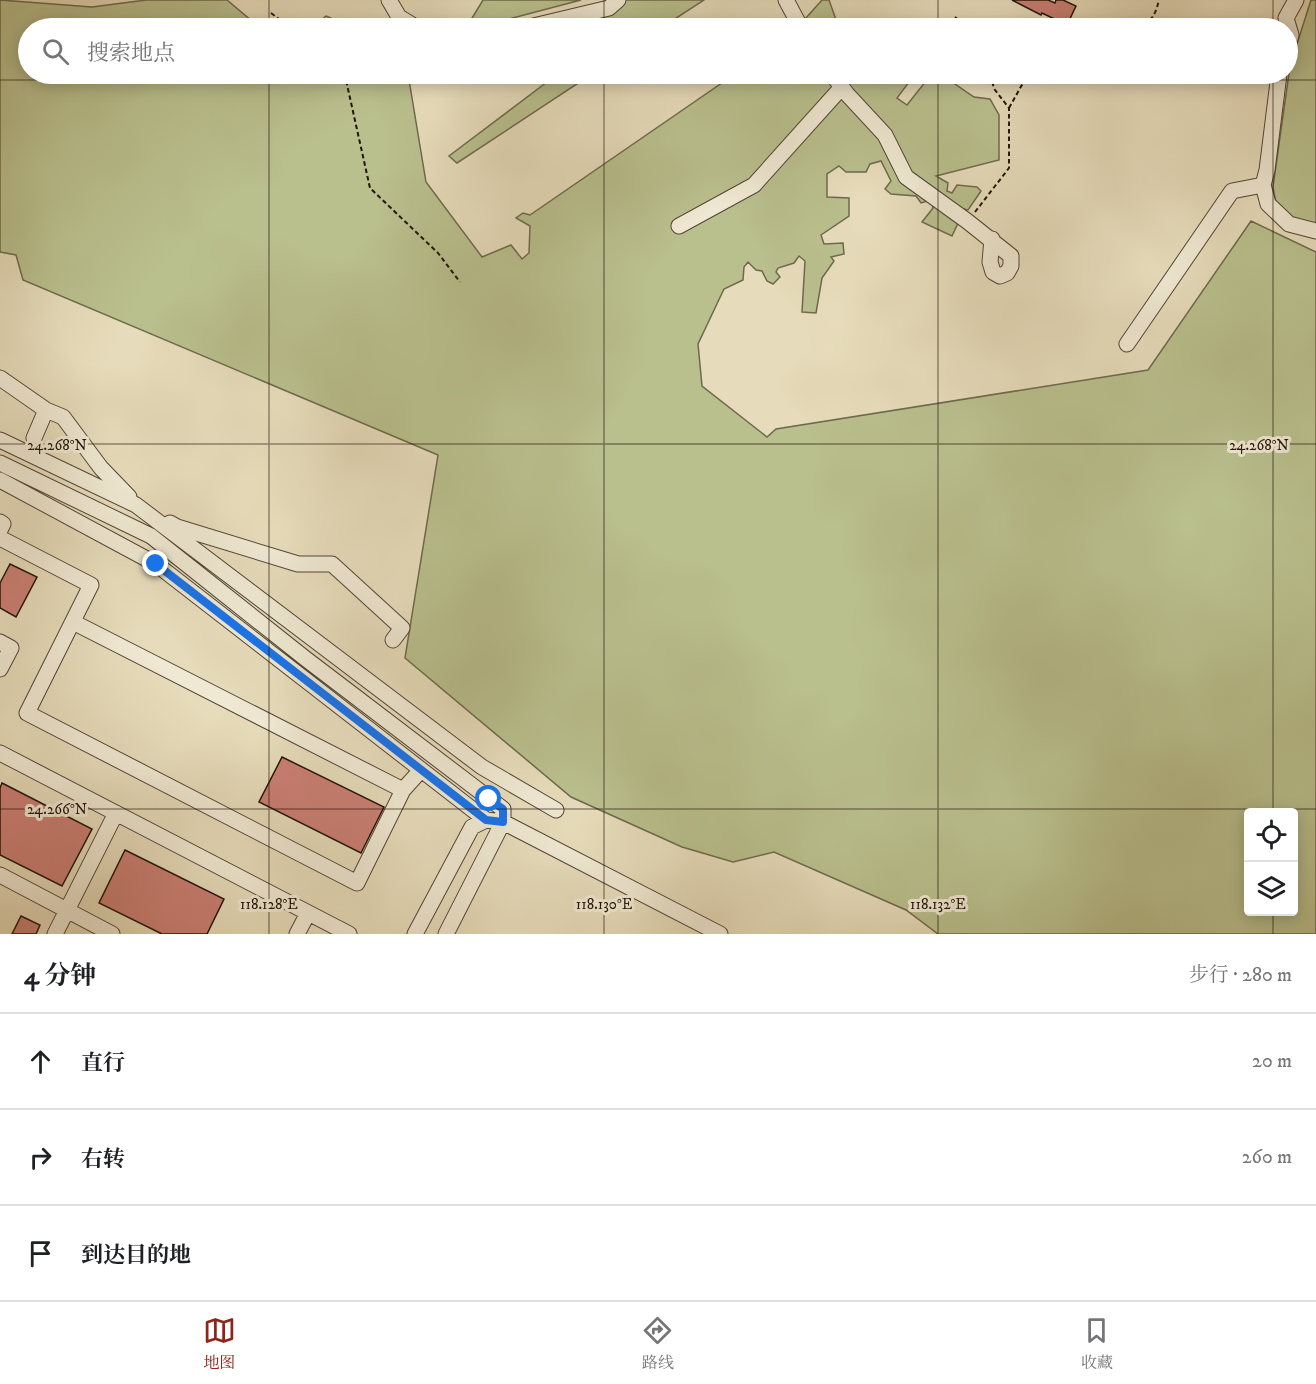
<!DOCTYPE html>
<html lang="zh">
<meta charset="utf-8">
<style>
:root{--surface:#fff;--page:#f6f6f6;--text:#202124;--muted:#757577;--line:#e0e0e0;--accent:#8f2418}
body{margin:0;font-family:"IM FELL DW Pica","Noto Serif SC",serif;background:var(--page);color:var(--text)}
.controls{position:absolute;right:18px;bottom:18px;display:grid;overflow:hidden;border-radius:6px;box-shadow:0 3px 15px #0003}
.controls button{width:54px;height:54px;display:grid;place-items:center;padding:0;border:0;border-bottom:2px solid var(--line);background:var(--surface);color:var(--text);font:30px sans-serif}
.stop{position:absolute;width:18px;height:18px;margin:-14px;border:4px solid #1a73e8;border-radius:50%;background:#fff}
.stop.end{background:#1a73e8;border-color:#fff;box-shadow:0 2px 6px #0008}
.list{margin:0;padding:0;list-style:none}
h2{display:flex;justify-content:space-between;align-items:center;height:78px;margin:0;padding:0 24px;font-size:26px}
h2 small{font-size:20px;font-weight:400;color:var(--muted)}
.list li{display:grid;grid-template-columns:39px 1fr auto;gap:18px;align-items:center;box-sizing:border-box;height:96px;padding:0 24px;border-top:2px solid var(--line)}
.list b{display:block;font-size:22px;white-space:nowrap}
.list em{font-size:20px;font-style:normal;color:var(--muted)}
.icon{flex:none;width:33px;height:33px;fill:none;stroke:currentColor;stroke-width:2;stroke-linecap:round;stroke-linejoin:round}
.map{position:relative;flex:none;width:1316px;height:934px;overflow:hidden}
.search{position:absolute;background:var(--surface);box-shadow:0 3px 15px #0003;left:18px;right:18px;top:18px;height:66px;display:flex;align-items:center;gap:15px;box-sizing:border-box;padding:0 21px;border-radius:33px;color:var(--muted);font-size:22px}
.sheet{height:366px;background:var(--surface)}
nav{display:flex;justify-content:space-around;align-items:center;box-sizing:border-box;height:84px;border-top:2px solid var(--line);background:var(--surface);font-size:16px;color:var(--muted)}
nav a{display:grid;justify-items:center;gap:3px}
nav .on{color:var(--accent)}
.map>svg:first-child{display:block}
</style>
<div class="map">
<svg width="1316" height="934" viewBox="0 0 1316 934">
<rect width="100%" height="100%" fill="#e6dbba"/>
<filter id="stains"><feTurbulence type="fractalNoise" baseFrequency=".00333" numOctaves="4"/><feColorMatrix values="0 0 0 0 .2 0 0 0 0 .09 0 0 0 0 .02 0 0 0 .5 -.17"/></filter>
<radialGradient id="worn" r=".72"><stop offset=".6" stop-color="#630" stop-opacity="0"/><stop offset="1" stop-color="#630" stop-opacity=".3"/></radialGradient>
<path fill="#b9bf8d" stroke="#6d6a4c" stroke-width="1.5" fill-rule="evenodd" d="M0,0L92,7L146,0H227L260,28H28V74H408L426,182L482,257L511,245L522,259L529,253L530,226L516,218L523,213L530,215L735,74H915L897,98L907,105L930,76L949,80L974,97L990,99L999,115V160L936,176L948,183L947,191L952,193L957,185L977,187L981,191L968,210L958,208L959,221L952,236L922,222L933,208L931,200L921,203L916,196L891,194L885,189L891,181L881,161L870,164L866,172H846L839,166L827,174V197L849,198V216L821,235L824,244L843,243L844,254L831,257L834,261L822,278L816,313L802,312L805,261L799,256L794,263L778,268L776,272L780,277L773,284L767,281L762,271L756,270L748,262L744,267L743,280L724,289L698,344L702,386L767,437L776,429L1148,370L1251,221L1316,252V934H938L906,910L774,852L733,862L682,847L571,797L405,658L438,455L23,280L16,255L0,252ZM1248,812H1294V912H1248Z
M483,0H581L475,28H466Z
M625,0H704L661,28H566L597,21Z
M822,0H829L839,28H797Z
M1311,0H1316V224L1293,219L1277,208L1273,187L1290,66Z
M326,16L353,28H311Z
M551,74H592L457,163L449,156L551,79Z"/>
<path fill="#ca7f74" stroke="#21140a" stroke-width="1.5" d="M1012,0H1048L1055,3L1056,0H1063L1076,6L1067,25L1042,13L1041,15Z
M10,564L37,577L16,617L0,608V583Z
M282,757L384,807L361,853L259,802Z
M2,783L92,829L62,886L0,855V788Z
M125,850L224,899L207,934H162L99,903Z
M21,916L40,925L36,934H12Z"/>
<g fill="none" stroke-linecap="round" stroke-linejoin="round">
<defs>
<path id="minor" d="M389,0L399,17L417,28
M786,0L801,28
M525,28L609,8L618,0
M1288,45L1291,35L1286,18L1296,0
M832,74L847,94L885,135L906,177L967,221L1011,256V266L1007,273L1000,276L993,272L990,262L992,239
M1279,74L1267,170L1263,185L1268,204L1289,224L1316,231
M679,226L754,185L842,87
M1127,344L1232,191L1263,185
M0,378L46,410L34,438
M46,410L63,417L101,468L129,497
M0,440L136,505L482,767L556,810
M0,463L151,536L306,659L503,809V822L446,934
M0,480L156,564L486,820
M0,522L3,524L0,530
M170,523L177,527L298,564H332L402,628L393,640
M0,538L91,585L27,713L357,883L403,790L421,770
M73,622L403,790
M0,642L11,648L0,669
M0,753L349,934
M0,875L112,934
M55,934L116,813
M297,934L308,913
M415,934L472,827L486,820L503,822L720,934"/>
</defs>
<use href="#minor" stroke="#524636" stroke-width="17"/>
<path stroke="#21140a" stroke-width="2" stroke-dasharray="4.5 3" stroke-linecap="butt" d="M271,13L291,28
M955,17L968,28
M1129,28C1149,23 1154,21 1159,0
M343,74L346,80L370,188L438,253L460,282
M1009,108L1028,74
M975,212L1009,168V108L995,90L989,74"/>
<use href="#minor" stroke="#efe8d2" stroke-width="15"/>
</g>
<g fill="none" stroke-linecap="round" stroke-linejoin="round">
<path stroke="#1a73e8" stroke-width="8" d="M156,564L486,820L503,822V809L489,799"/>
</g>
<path fill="none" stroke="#21140a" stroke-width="1.5" stroke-opacity="0.45" d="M269,0V28M604,0V28M938,0V28M1273,0V28M269,74V934M604,74V934M938,74V934M1273,74V812M0,80H1316M0,444H1316M0,809H1316M1273,912V934"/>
<g font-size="15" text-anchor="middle" fill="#21140a" stroke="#efe8d2" stroke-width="6" stroke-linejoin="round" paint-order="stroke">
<text x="57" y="450">24.268°N</text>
<text x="1259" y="450">24.268°N</text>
<text x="57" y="814">24.266°N</text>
<text x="269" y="909">118.128°E</text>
<text x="604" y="909">118.130°E</text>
<text x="938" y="909">118.132°E</text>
</g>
<rect width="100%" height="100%" filter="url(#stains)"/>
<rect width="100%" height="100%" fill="url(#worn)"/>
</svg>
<div class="controls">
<button><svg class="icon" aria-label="locate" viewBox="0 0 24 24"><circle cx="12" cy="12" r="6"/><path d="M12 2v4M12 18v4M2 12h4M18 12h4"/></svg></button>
<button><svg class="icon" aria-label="layers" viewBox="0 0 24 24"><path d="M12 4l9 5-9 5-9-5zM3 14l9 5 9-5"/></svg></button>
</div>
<div class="stop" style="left:489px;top:799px"></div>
<div class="stop end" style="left:156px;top:564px"></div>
<div class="search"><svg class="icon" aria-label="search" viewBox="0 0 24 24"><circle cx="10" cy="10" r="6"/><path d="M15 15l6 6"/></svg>搜索地点</div>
</div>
<section class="sheet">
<h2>4 分钟<small>步行 · 280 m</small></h2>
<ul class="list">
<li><svg class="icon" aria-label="ahead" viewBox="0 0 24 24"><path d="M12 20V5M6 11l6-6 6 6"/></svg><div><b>直行</b></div><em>20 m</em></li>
<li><svg class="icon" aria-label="right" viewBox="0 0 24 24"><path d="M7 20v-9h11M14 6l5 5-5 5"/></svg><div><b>右转</b></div><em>260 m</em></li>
<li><svg class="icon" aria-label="arrive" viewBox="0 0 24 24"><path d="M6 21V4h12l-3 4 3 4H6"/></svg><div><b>到达目的地</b></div></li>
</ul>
</section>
<nav>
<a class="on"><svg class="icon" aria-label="map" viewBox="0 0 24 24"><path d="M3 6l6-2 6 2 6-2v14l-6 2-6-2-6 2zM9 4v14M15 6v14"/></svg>地图</a>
<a><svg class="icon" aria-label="directions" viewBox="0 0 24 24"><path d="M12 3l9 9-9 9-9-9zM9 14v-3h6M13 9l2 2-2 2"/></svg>路线</a>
<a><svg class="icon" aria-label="saved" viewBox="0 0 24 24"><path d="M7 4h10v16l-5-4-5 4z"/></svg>收藏</a>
</nav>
